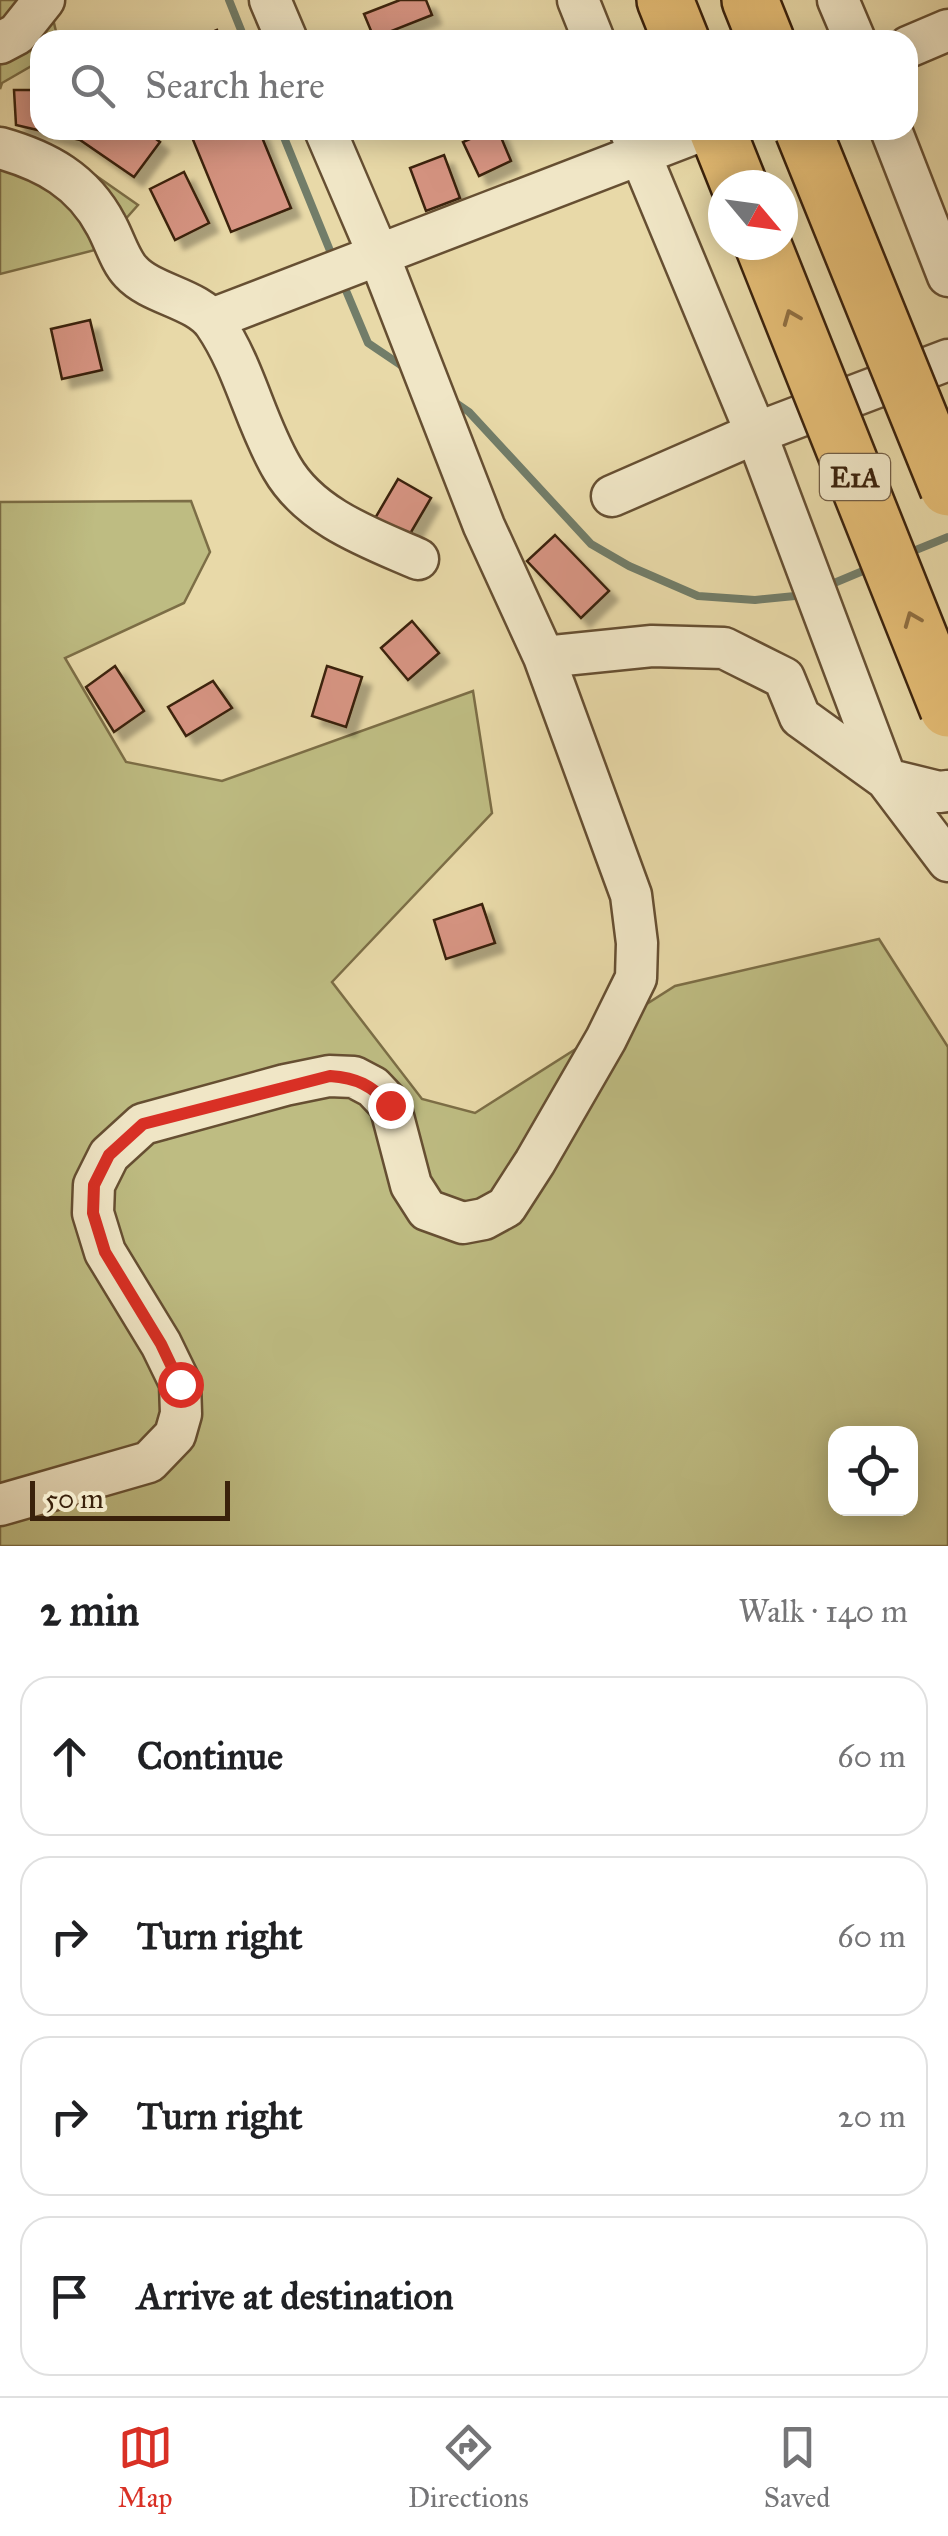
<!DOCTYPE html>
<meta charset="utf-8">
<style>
:root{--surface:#fff;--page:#f6f6f6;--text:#202124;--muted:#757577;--line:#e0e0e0;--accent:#d93025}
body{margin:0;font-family:"IM FELL Great Primer",serif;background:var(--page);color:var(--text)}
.controls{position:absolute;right:30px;bottom:30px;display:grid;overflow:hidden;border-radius:20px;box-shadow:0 5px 25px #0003}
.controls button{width:90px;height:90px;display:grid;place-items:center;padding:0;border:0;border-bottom:2px solid var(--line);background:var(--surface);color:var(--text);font:50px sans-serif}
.compass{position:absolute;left:708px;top:170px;width:90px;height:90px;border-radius:50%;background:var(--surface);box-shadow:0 5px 25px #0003;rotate:119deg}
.scale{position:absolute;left:30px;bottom:25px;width:200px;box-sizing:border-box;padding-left:10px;border:5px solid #3a210b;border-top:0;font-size:28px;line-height:35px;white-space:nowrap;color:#3a210b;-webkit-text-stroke:8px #f0e6c6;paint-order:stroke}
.stop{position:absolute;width:30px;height:30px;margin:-22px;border:8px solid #d93025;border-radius:50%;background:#fff}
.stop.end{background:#d93025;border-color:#fff;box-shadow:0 2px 10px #0008}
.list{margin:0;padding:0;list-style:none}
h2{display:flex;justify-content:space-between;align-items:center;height:130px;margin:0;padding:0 40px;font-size:42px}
h2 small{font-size:32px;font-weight:400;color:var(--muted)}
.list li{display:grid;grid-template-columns:65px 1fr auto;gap:30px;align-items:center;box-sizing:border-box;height:160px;margin:0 20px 20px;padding:0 20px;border:2px solid var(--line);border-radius:30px}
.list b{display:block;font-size:38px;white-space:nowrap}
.list em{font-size:32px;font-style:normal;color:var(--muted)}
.icon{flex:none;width:55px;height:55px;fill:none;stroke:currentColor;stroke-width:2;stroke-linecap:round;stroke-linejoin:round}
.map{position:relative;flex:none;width:948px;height:1546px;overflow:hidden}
.search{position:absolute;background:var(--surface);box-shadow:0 5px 25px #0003;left:30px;right:30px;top:30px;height:110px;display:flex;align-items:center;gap:25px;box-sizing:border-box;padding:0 35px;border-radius:30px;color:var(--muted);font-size:38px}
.sheet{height:850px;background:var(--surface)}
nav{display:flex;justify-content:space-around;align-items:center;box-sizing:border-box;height:140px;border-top:2px solid var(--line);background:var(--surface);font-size:28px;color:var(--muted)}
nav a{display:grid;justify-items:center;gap:5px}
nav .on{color:var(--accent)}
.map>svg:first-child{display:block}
</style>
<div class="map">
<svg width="948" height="1546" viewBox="0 0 948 1546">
<defs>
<filter id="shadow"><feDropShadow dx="9" dy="9" stdDeviation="2.5" flood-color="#0004"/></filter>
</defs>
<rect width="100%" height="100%" fill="#e8d9a8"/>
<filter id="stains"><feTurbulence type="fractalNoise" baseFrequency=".002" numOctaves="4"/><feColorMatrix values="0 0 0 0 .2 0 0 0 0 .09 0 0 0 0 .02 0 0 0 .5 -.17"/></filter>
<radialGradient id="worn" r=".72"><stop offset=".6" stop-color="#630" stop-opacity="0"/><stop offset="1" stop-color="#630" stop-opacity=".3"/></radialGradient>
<path fill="#bebc82" stroke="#7c6e46" stroke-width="2.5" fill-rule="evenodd" d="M0,0H32L50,6L58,40H40V61L2,83L0,89Z
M0,127L75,161L138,205L99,249L0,274Z
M191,501L210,552L184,603L65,658L126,762L222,781L473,691L492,813L332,982L422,1099L475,1113L675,986L879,939L948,1047V1546H0V502ZM836,1434H910V1508H836Z"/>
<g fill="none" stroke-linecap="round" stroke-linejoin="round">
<path stroke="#727d69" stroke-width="8" d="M229,0L245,40
M281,130L333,258
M342,281L368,343L408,370
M453,401L469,412L591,544L629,566L698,596L755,600L805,595
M906,554L948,537
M827,586L870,568"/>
</g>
<path fill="#d69482" stroke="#3a210b" stroke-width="2.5" filter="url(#shadow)" d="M400,0H426L432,15L374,38L364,14Z
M217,30L221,40H194Z
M14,90H40V130H144L160,142L134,177L80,140L16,125Z
M189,130H259L291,208L231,232Z
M490,130H498L511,161L479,176L463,142Z
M444,155L460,198L426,211L410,168Z
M184,172L209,223L175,240L150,189Z
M90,320L102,370L62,379L51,329Z
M398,479L431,498L407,539L374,520Z
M555,535L609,591L581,618L527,561Z
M412,621L439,653L408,680L381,648Z
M115,666L144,711L114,732L86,687Z
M327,666L362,677L346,727L312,716Z
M213,681L232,708L186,736L168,707Z
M482,904L495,943L446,959L434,920Z"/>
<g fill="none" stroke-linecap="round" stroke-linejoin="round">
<defs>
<path id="minor" d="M270,0L287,40
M578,0L594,40
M838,0L855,40
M0,43L17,34L44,0
M908,47L948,30
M630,130L756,433L886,779L948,861
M891,130L948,276
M0,148C46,161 83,181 106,225C114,239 120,261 131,272C152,295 197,298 215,324C245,368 255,422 282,468C310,517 370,538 418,559
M212,319L703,130
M612,496L756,433L948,360
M544,657L652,646L724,648L784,678L800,717L886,779L939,792L948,791
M0,1505L149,1462L175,1435L181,1414L180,1383L161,1344L105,1252L93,1213L94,1185L109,1155L143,1124L285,1085L329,1076L354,1077L373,1087L390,1105L411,1185L427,1210L463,1223L484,1219L506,1207L535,1162L606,1039L636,978L637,943L631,895L544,657L484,526L379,256L325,130"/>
<path id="highway" d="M665,0L681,40
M750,0L766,40
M717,130L739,185"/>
</defs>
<use href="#minor" stroke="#664f32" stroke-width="45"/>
<use href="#highway" stroke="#3a210b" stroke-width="60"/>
<use href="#minor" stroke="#f0e6c6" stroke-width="40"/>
<use href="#highway" stroke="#e4bc74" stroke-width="55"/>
<defs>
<path id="highway-bridge" d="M803,130L948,488
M763,245L948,709"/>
</defs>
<use href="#highway-bridge" stroke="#3a210b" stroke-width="60" stroke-linecap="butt"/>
<use href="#highway-bridge" stroke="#e4bc74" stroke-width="55"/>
</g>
<defs><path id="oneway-chevron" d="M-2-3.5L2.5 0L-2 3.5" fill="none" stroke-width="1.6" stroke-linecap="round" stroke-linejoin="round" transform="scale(2.5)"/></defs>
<g stroke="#8f6e40">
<use href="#oneway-chevron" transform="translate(791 317) rotate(-112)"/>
<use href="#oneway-chevron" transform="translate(912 619) rotate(-112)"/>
</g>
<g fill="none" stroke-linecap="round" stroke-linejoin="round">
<path stroke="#d93025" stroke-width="12" d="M180,1384L161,1344L105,1252L93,1213L94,1185L109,1155L143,1124L330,1076C357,1078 371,1085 390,1105"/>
</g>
<g text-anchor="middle" stroke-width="8" stroke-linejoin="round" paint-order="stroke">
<rect fill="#f0e6c6" stroke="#715c43" stroke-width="2.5" x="820" y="454" width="70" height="46" rx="8"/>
<g font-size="28" font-weight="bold" fill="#3a210b">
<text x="855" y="487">E1A</text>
</g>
</g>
<rect width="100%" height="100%" filter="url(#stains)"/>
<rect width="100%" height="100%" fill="url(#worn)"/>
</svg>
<div class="controls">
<button><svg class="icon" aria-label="locate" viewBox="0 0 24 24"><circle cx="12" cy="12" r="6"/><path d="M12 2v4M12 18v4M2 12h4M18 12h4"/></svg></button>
</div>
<svg class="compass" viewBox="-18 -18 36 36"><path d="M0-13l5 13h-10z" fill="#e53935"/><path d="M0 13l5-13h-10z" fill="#757577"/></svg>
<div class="scale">50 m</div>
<div class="stop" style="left:180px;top:1384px"></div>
<div class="stop end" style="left:390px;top:1105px"></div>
<div class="search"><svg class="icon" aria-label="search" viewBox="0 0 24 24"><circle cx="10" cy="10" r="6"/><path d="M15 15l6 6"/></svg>Search here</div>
</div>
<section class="sheet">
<h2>2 min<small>Walk · 140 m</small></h2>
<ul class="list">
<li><svg class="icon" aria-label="ahead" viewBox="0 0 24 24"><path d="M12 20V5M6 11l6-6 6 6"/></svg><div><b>Continue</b></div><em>60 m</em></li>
<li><svg class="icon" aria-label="right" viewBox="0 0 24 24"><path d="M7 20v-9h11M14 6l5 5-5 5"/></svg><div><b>Turn right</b></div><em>60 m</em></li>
<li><svg class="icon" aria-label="right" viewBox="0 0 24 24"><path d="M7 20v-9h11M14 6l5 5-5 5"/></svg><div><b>Turn right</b></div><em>20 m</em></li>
<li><svg class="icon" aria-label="arrive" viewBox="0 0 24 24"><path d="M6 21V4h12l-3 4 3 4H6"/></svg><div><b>Arrive at destination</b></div></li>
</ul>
</section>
<nav>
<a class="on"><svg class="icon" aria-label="map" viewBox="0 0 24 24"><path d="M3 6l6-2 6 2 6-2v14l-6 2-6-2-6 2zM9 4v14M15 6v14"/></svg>Map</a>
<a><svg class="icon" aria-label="directions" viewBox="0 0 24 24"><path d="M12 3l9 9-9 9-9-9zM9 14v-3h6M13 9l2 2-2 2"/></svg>Directions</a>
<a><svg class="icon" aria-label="saved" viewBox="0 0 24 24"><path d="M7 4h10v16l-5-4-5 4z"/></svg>Saved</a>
</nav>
